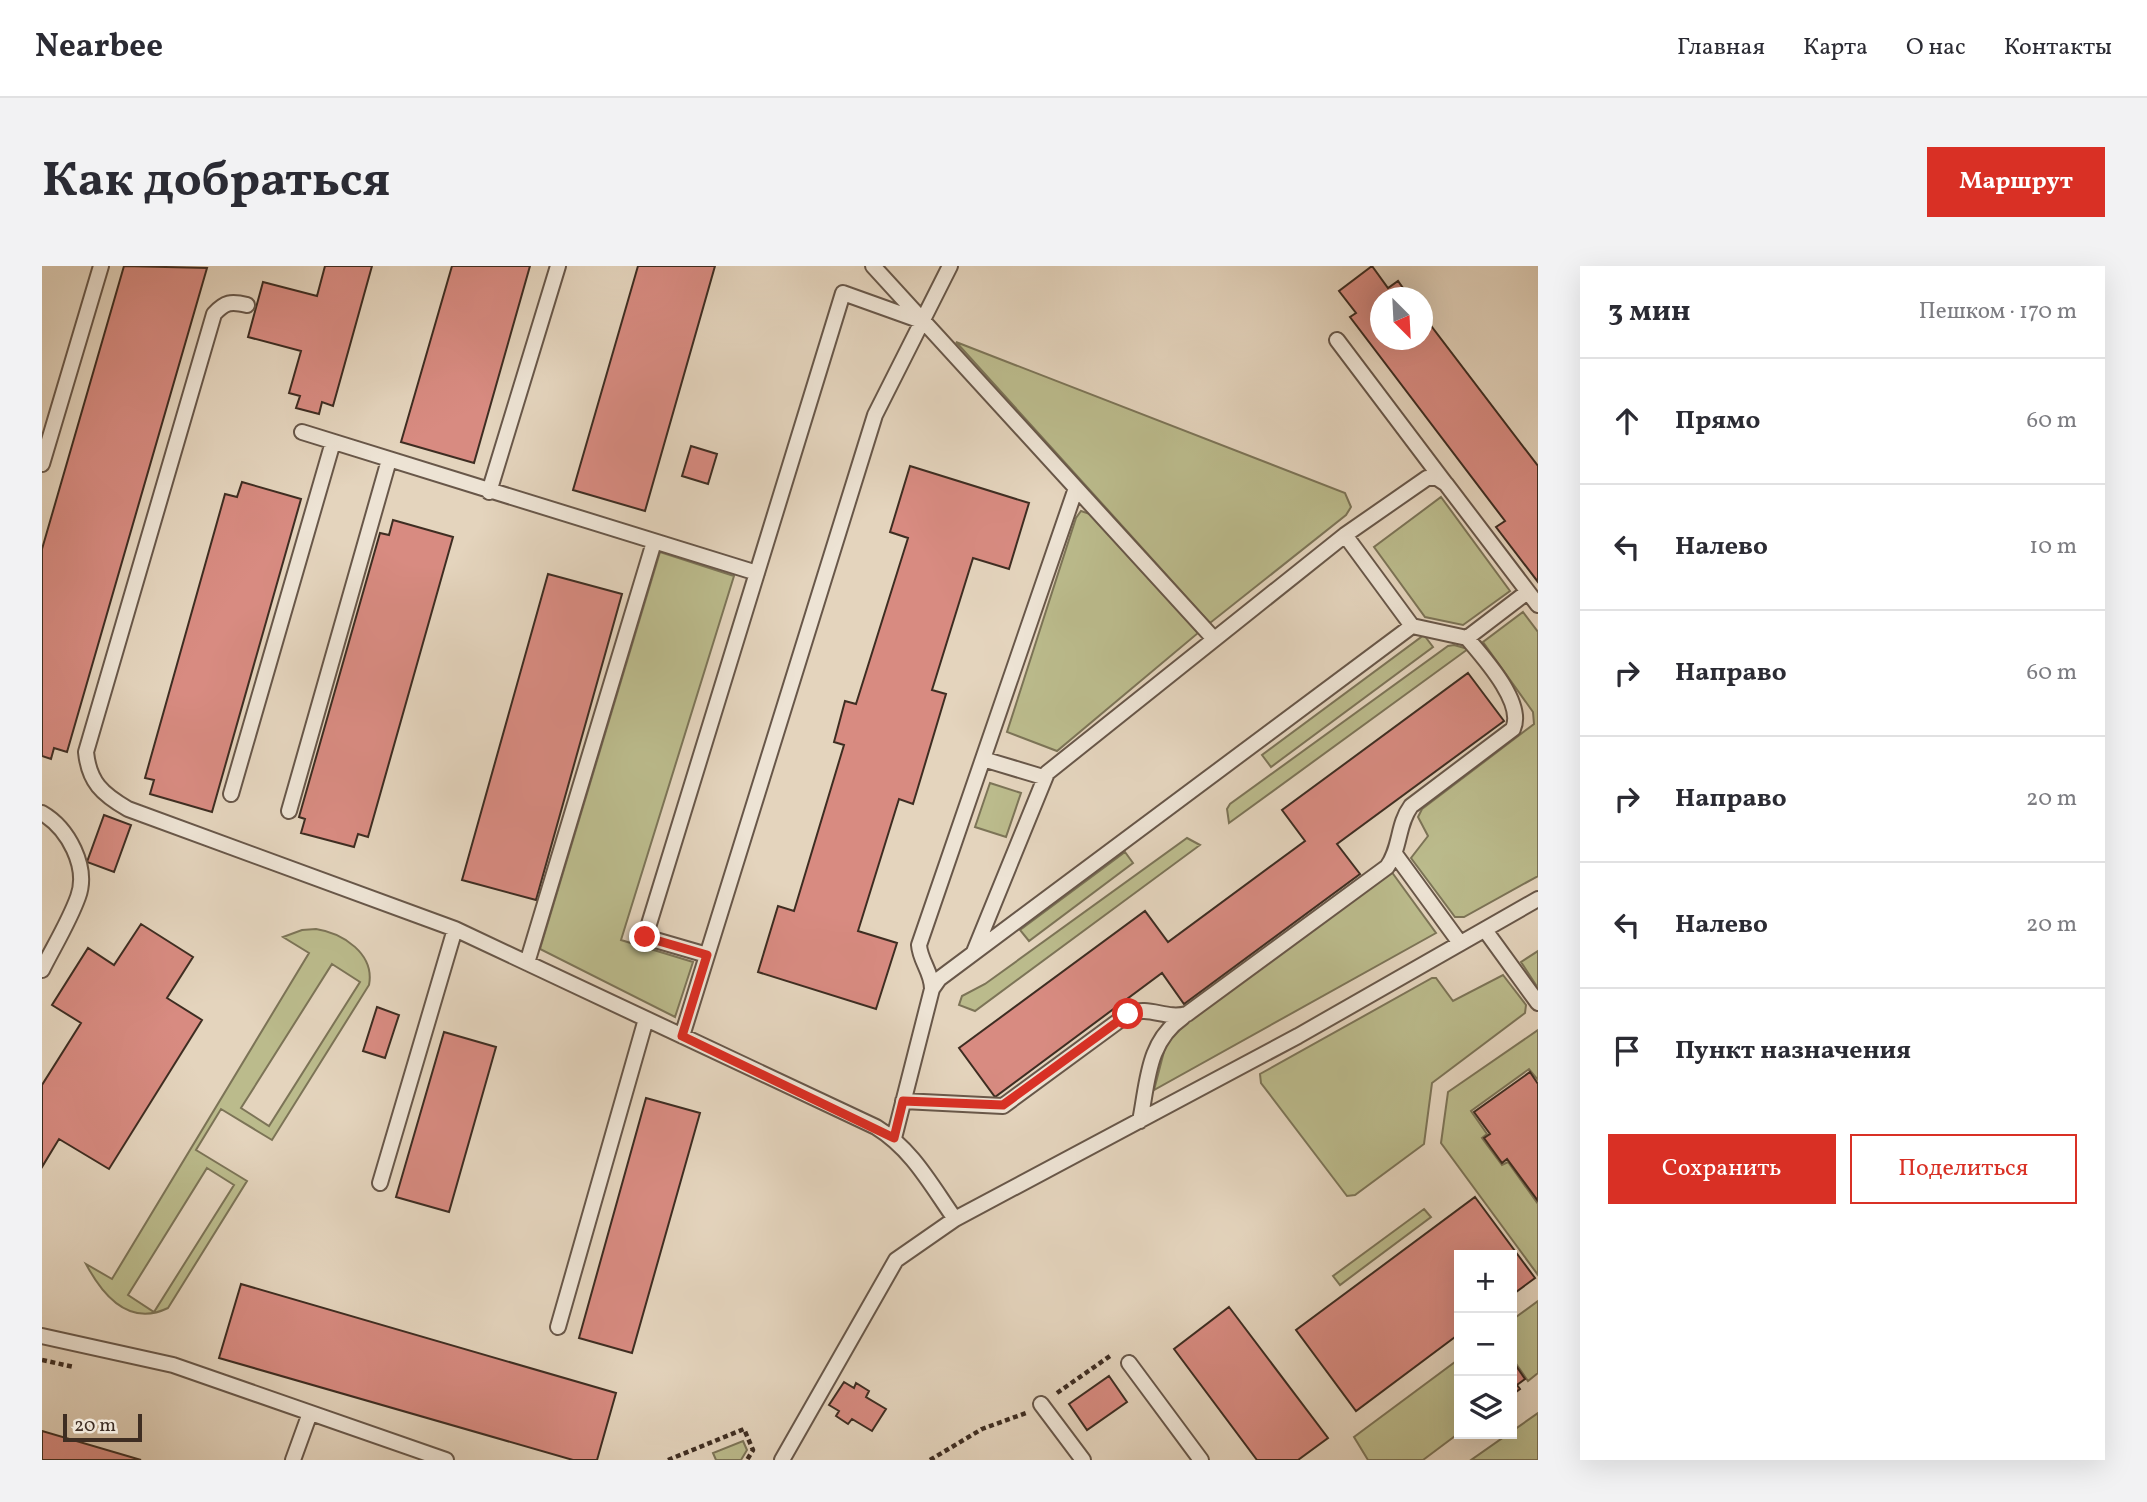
<!DOCTYPE html>
<html lang="ru">
<meta charset="utf-8">
<style>
:root{--surface:#fff;--page:#f2f2f3;--text:#2b2b33;--muted:#7c7c81;--line:#e1e1e2;--accent:#d93025}
body{margin:0;font-family:Vollkorn,serif;background:var(--page);color:var(--text)}
.controls{position:absolute;right:21px;bottom:21px;display:grid;overflow:hidden;border-radius:0px;box-shadow:0 7px 28px #0002}
.controls button{width:63px;height:63px;display:grid;place-items:center;padding:0;border:0;border-bottom:2px solid var(--line);background:var(--surface);color:var(--text);font:35px sans-serif}
.compass{position:absolute;left:1328px;top:21px;width:63px;height:63px;border-radius:50%;background:var(--surface);box-shadow:0 7px 28px #0002;rotate:156deg}
.scale{position:absolute;left:21px;bottom:18px;width:79px;box-sizing:border-box;padding-left:7px;border:4px solid #3e2d22;border-top:0;font-size:19px;line-height:24px;white-space:nowrap;color:#3e2d22;-webkit-text-stroke:5px #ede3d4;paint-order:stroke}
.stop{position:absolute;width:21px;height:21px;margin:-16px;border:5px solid #d93025;border-radius:50%;background:#fff}
.stop.end{background:#d93025;border-color:#fff;box-shadow:0 2px 7px #0008}
.list{margin:0;padding:0;list-style:none}
h2{display:flex;justify-content:space-between;align-items:center;height:91px;margin:0;padding:0 28px;font-size:30px}
h2 small{font-size:23px;font-weight:400;color:var(--muted)}
.list li{display:grid;grid-template-columns:46px 1fr auto;gap:21px;align-items:center;box-sizing:border-box;height:126px;padding:0 28px;border-top:2px solid var(--line)}
.list b{display:block;font-size:26px;white-space:nowrap}
.list em{font-size:23px;font-style:normal;color:var(--muted)}
.actions{display:flex;gap:14px;padding:21px 28px}
.actions a{flex:1;padding:16px 0;border:2px solid var(--accent);border-radius:0px;text-align:center;font-size:24px;color:var(--accent)}
.actions .main{background:var(--accent);color:#fff}
.icon{flex:none;width:38px;height:38px;fill:none;stroke:currentColor;stroke-width:2;stroke-linecap:round;stroke-linejoin:round}
.map{position:relative;flex:none;width:1496px;height:1194px;overflow:hidden;border-radius:0px}
header{display:flex;align-items:center;gap:42px;box-sizing:border-box;height:98px;padding:0 35px;background:var(--surface);border-bottom:2px solid var(--line)}
header strong{font-size:33px}
nav{display:flex;gap:38px;margin-inline-start:auto;font-size:24px}
.intro{display:flex;align-items:center;justify-content:space-between;box-sizing:border-box;height:168px;padding:0 42px}
h1{margin:0;font-size:49px}
.button{padding:18px 32px;border-radius:0px;background:var(--accent);color:#fff;font-size:24px;font-weight:700}
main{display:flex;gap:42px;padding:0 42px}
aside{flex:1;background:var(--surface);border-radius:0px;box-shadow:0 7px 28px #0002}
.map>svg:first-child{display:block}
</style>
<header>
<strong>Nearbee</strong>
<nav><a>Главная</a><a>Карта</a><a>О нас</a><a>Контакты</a></nav>
</header>
<div class="intro"><h1>Как добраться</h1><a class="button">Маршрут</a></div>
<main>
<div class="map">
<svg width="1496" height="1194" viewBox="0 0 1496 1194">
<rect width="100%" height="100%" fill="#e4d4bd"/>
<filter id="stains"><feTurbulence type="fractalNoise" baseFrequency=".00286" numOctaves="4"/><feColorMatrix values="0 0 0 0 .2 0 0 0 0 .09 0 0 0 0 .02 0 0 0 .5 -.17"/></filter>
<radialGradient id="worn" r=".72"><stop offset=".6" stop-color="#630" stop-opacity="0"/><stop offset="1" stop-color="#630" stop-opacity=".3"/></radialGradient>
<path fill="#bbbb8c" stroke="#7c7457" stroke-width="2" fill-rule="evenodd" d="M914,76L1303,227L1309,241L1304,249L1168,357Z
M1399,231L1468,325L1421,359L1383,351L1332,281Z
M1039,245L1048,248L1156,367L1015,485L965,466L1034,252Z
M618,286L692,310L579,674L651,696L633,751L498,683Z
M1481,346L1496,366V610L1422,651H1413L1369,592L1386,570L1376,551L1380,543L1492,458L1491,446L1441,376Z
M1382,369L1391,381L1229,501L1220,489Z
M1412,379L1426,383L1187,557L1185,543L1188,538L1406,380Z
M948,517L979,527L964,571L933,561Z
M1145,572L1158,579L933,745L917,739L920,730L943,718Z
M1083,586L1091,597L987,675L978,664Z
M1349,605L1394,667L1112,824L1126,770Z
M274,663C301,667 333,688 327,719L230,874L179,843L154,884L205,915L126,1042C87,1061 61,1030 44,998L70,1013L267,687L241,671L260,664ZM290,698L318,716L227,860L199,842ZM165,902L192,919L112,1046L86,1029Z
M1496,685V722L1479,696Z
M1461,709L1484,739L1483,747L1390,817L1382,878L1313,929L1305,930L1219,817L1218,808L1390,712H1394L1411,735Z
M1496,764V814L1487,803L1429,845L1445,868L1440,872L1460,899L1466,896L1496,938V1009L1399,877L1406,826Z
M1382,943L1389,951L1298,1019L1291,1010Z
M1496,1035V1107L1486,1115L1470,1092V1054Z
M1417,1093V1167L1381,1194H1326L1312,1171Z
M1496,1147V1194H1429Z
M701,1175L705,1184L699,1194H674L671,1187Z"/>
<path fill="#d88b81" stroke="#3e2d22" stroke-width="2" d="M82,0L165,2L25,486L12,482L9,493L0,490V283Z
M283,0H330L291,140L280,136L277,148L254,142L258,130L247,127L259,85L206,71L221,16L275,30Z
M410,0H488L432,197L359,176Z
M596,0H673L603,245L531,224Z
M1330,0L1346,22L1356,15L1368,32H1338V74H1380V48L1496,200V316L1454,261L1463,255L1308,51L1314,47L1297,25Z
M649,180L675,188L666,218L640,210Z
M868,200L987,237L967,303L931,292L890,424L904,428L871,538L857,533L816,665L855,677L834,743L716,706L736,640L752,645L802,479L792,476L803,435L814,438L866,272L848,266Z
M200,216L259,233L170,546L108,528L112,514L103,512L183,228L195,231Z
M351,254L411,271L326,571L316,568L312,581L259,567L263,553L257,551L338,267L347,269Z
M506,308L580,328L494,634L420,614Z
M1426,407L1462,455L1295,578L1318,608L1142,738L1120,707L953,831L917,782L1103,645L1126,676L1263,575L1240,544Z
M62,549L89,559L72,606L45,596Z
M99,658L151,691L125,732L160,754L67,903L17,873L0,901V819L39,757L10,739L46,682L72,699Z
M335,741L357,749L343,792L321,785Z
M402,766L454,781L407,946L354,931Z
M1488,806L1496,818V935L1465,893L1460,897L1442,872L1448,868L1432,846Z
M604,832L658,847L590,1087L537,1072Z
M1433,931L1493,1012L1470,1029V989H1417V1068L1314,1145L1254,1064Z
M199,1018L574,1127L555,1194H531L177,1092Z
M1187,1041L1286,1172L1256,1194H1215L1132,1083Z
M1470,1094L1483,1113L1475,1119L1478,1123L1470,1129Z
M1067,1110L1085,1136L1045,1164L1027,1138Z
M802,1116L812,1122L814,1117L827,1125L824,1131L844,1143L830,1165L810,1153L806,1158L794,1150L797,1145L787,1139Z
M0,1165L99,1194H0Z"/>
<g fill="none" stroke-linecap="round" stroke-linejoin="round">
<defs>
<path id="service" d="M831,0L1172,373
M205,39C189,35 183,36 172,48L44,486C47,516 60,528 86,543L413,663L834,861C870,883 889,919 913,953
M1295,74L1403,217
M260,166L715,307
M0,198L59,0
M447,226L516,0
M1425,372L1484,327
M941,493L1001,511
M189,528L291,176
M247,545L347,194
M0,547C26,562 47,601 36,631C27,656 12,680 0,704
M1353,588L1418,677
M1443,664L1496,737
M932,686L1005,507L1303,269L1385,212H1395L1404,218L1496,339
M665,689L603,671L801,27L882,56
M485,697L612,276
M890,723C890,706 878,695 877,679L1034,222
M640,770L833,149L908,0
M861,835L961,840L1086,748C1108,739 1123,754 1145,748L1345,601C1359,582 1355,559 1369,540L1471,463C1483,437 1442,392 1425,372L1370,360L1303,269
M1098,855C1106,815 1105,776 1141,751
M852,872L890,723L897,713L1370,360
M338,917L413,663
M516,1061L604,753
M0,1070L131,1099L404,1194
M1087,1097L1159,1194
M999,1138L1041,1194
M251,1194L268,1147
M740,1194L854,994L913,953L1256,770L1496,633"/>
</defs>
<use href="#service" stroke="#685749" stroke-width="18"/>
<path stroke="#3e2d22" stroke-width="4.5" stroke-dasharray="5 3.5" stroke-linecap="butt" d="M0,1094L32,1101
M1015,1127L1068,1090
M626,1194L702,1163L711,1184L705,1194
M888,1194L940,1163L984,1147"/>
<use href="#service" stroke="#ede3d4" stroke-width="14"/>
</g>
<g fill="none" stroke-linecap="round" stroke-linejoin="round">
<path stroke="#d93025" stroke-width="9" d="M603,671L665,689L640,770L852,872L861,835L961,839L1086,748"/>
</g>
<rect width="100%" height="100%" filter="url(#stains)"/>
<rect width="100%" height="100%" fill="url(#worn)"/>
</svg>
<div class="controls">
<button>+</button>
<button>−</button>
<button><svg class="icon" aria-label="layers" viewBox="0 0 24 24"><path d="M12 4l9 5-9 5-9-5zM3 14l9 5 9-5"/></svg></button>
</div>
<svg class="compass" viewBox="-18 -18 36 36"><path d="M0-13l5 13h-10z" fill="#e53935"/><path d="M0 13l5-13h-10z" fill="#7c7c81"/></svg>
<div class="scale">20 m</div>
<div class="stop" style="left:1086px;top:748px"></div>
<div class="stop end" style="left:603px;top:671px"></div>
</div>
<aside>
<h2>3 мин<small>Пешком · 170 m</small></h2>
<ul class="list">
<li><svg class="icon" aria-label="ahead" viewBox="0 0 24 24"><path d="M12 20V5M6 11l6-6 6 6"/></svg><div><b>Прямо</b></div><em>60 m</em></li>
<li><svg class="icon" aria-label="left" viewBox="0 0 24 24"><path d="M17 20v-9H6M10 6l-5 5 5 5"/></svg><div><b>Налево</b></div><em>10 m</em></li>
<li><svg class="icon" aria-label="right" viewBox="0 0 24 24"><path d="M7 20v-9h11M14 6l5 5-5 5"/></svg><div><b>Направо</b></div><em>60 m</em></li>
<li><svg class="icon" aria-label="right" viewBox="0 0 24 24"><path d="M7 20v-9h11M14 6l5 5-5 5"/></svg><div><b>Направо</b></div><em>20 m</em></li>
<li><svg class="icon" aria-label="left" viewBox="0 0 24 24"><path d="M17 20v-9H6M10 6l-5 5 5 5"/></svg><div><b>Налево</b></div><em>20 m</em></li>
<li><svg class="icon" aria-label="arrive" viewBox="0 0 24 24"><path d="M6 21V4h12l-3 4 3 4H6"/></svg><div><b>Пункт назначения</b></div></li>
</ul>
<div class="actions"><a class="main">Сохранить</a><a>Поделиться</a></div>
</aside>
</main>
